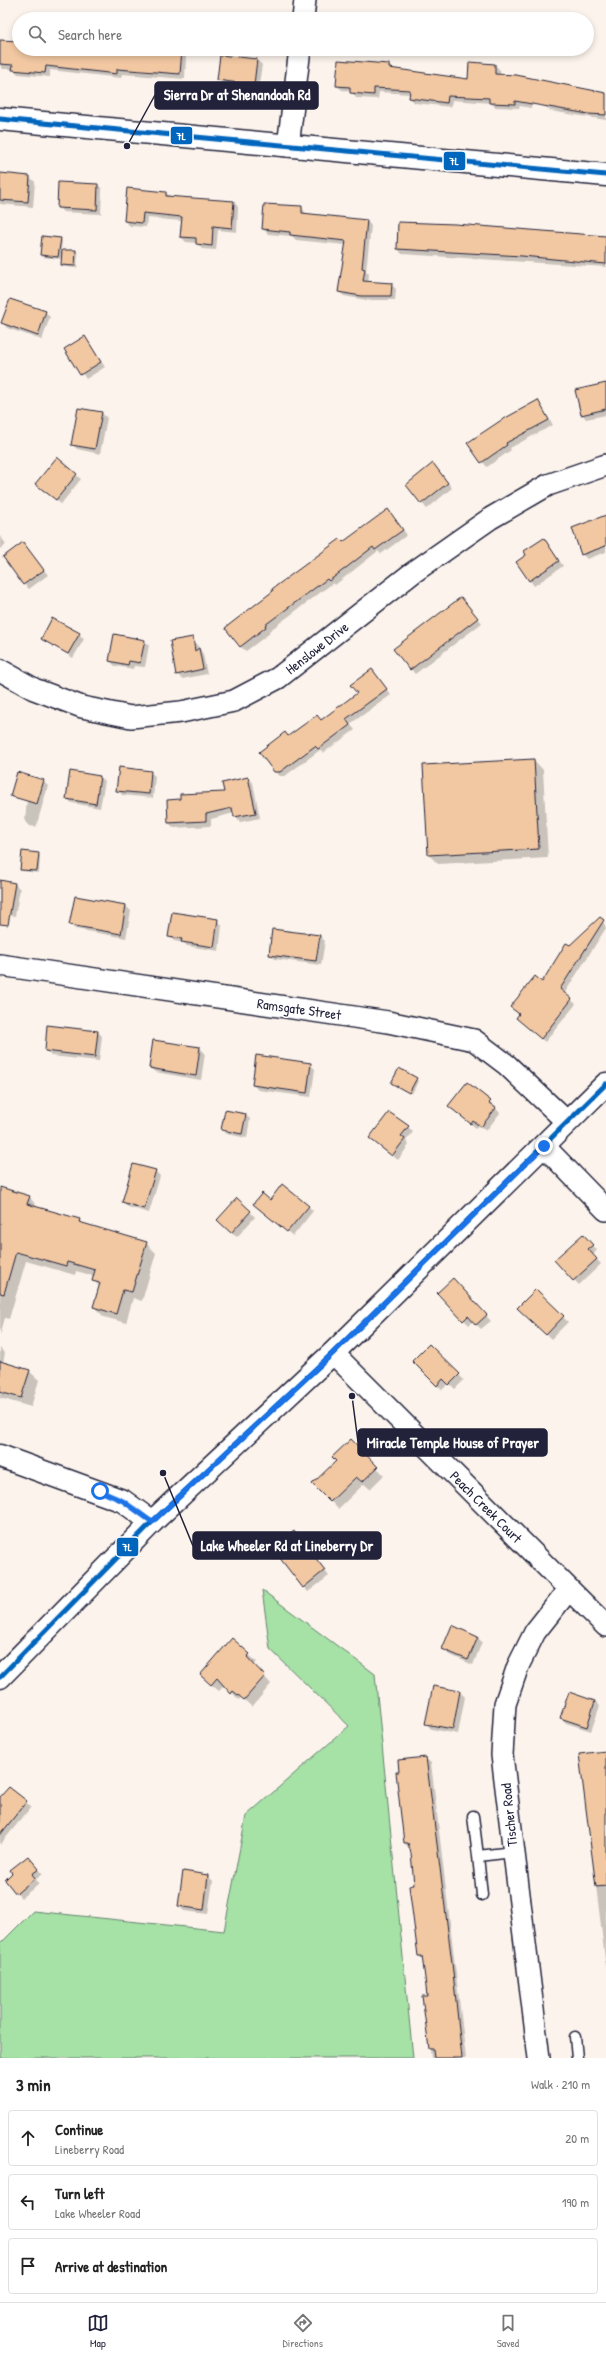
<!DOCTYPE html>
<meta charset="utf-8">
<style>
:root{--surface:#fff;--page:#f2f2f2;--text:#222;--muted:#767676;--line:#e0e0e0;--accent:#22223b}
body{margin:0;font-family:"Patrick Hand",sans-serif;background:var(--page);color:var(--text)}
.stop{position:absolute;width:12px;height:12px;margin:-9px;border:3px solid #1a73e8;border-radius:50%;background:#fff}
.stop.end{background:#1a73e8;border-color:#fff;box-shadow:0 1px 4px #0008}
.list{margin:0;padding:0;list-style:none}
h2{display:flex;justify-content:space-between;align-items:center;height:52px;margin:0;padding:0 16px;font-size:17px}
h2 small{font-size:13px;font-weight:400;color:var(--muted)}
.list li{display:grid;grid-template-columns:26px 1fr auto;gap:12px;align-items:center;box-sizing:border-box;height:56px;margin:0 8px 8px;padding:0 8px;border:1px solid var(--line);border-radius:4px}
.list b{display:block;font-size:15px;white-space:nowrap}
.list p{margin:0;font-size:13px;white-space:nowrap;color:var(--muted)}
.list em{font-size:13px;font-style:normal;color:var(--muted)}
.icon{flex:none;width:22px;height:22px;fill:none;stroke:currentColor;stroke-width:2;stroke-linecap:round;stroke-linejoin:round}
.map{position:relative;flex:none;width:606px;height:2058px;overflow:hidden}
.search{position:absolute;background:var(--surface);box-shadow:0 2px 6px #0003;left:12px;right:12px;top:12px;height:44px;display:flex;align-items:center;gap:10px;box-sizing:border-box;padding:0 14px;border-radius:22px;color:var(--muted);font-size:15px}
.sheet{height:244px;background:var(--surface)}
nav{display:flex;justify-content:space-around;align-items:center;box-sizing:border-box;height:56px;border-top:1px solid var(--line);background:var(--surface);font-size:11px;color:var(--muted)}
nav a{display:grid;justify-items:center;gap:2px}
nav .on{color:var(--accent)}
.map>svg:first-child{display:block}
</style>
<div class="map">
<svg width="606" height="2058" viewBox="0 0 606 2058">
<rect width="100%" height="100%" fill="#fcf4ec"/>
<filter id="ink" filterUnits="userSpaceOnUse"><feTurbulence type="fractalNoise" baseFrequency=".025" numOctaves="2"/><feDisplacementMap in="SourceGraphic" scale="8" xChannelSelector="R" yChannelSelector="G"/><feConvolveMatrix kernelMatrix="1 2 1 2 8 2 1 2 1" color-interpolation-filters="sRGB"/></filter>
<g filter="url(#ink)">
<path fill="#a6e1a6" stroke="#648270" d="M262,1590L375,1674L413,2058H0V1944L33,1911L224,1931L246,1816L349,1726L270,1649Z"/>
<path fill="#0003" d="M19,42V49L181,51L186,56L185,79L122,74L121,78L50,70V77L18,74L13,69H3L0,65V44Z
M221,56L257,60L262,65L258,90L223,85L218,80Z
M389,65L394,70L469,80L495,65L500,70V75L533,85L531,108L520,106L519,108L495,107L491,103L452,100L451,107L415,103L410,98V94L379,92L378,99L356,98L351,91L342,90L337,86Z
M606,94V120L550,111L545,106Z
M0,174L30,177L35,182L33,207L0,204Z
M98,185L102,189L101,214L63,212L58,207Z
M166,193L171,197L234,202L238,207L237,232L218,230L216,250L202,249L197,243L186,242L181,237L182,221L147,218L146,227L130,226L125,221Z
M302,207L306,214L367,221L371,226L366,271L369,274L368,282L391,284L396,289L395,300H366L344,296L339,292L346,245L296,240L292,236L268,234L263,229Z
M606,237V267L402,254L398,249Z
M60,239L62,241L61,251H76L78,254L77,268L64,267L62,265V254L60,259L43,257L41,255Z
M45,312L50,317L42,340L7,328L3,323Z
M85,337L105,367L86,379L66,349Z
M606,384V415L586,419L582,414Z
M538,402L553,425L510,448L511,450L487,467L468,443Z
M102,413L107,418L100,454L77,449L72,444Z
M57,459L81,479L61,504L42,489Z
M438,470L452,488L427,509L407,485Z
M388,510L407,535L381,554L378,551L335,585L333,583L269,631L270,633L246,651L241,647L227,628L274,591Z
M606,516V552L587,559L582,554Z
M0,536L6,544L0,549Z
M544,539L563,566L534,586L517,562L528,555Z
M23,543L48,575L29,589L24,584Z
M466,603L482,623L415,674L395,649Z
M79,634L84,639L73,658L42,638Z
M193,638L203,654L207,674L182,679L177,674Z
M144,640L149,645L145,667L134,666L133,669L115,666L110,661Z
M372,670L391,695L350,724L355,730L323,753L320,750L285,776H280L275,771L288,737L321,721L358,694Z
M534,760L543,770L548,858L438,864L429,855Z
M150,772L155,776L153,798L122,795L118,790Z
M29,777L43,781L48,786L36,827L30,826L25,821Z
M100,777L105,781L100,808L72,803L67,799Z
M248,778L253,783L260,818L240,822L234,813L211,819V826L174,828L169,823Z
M38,854L40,856L39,873L23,871L21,869Z
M0,881L15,884L20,889L15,916L3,914L0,919Z
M126,906L131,911L126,938L75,929L70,924Z
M217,920L222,925L219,951L187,946L184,943L174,941L170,937Z
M603,921L606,928L564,994L576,1004L545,1042L521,1022L520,1015L511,1007L542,983L570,946Z
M320,936L325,941L321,965L275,959L270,954Z
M97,1031L102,1036L99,1061L51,1056L46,1051Z
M154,1041L200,1048L205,1053L201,1080L155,1072L150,1068Z
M310,1064L315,1069L311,1097L258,1090L253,1085Z
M416,1079L418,1081L412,1094L392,1083Z
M467,1084L490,1102L500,1113L486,1131L479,1125L476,1128L454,1110Z
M245,1114L250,1119L247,1138L227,1134L222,1130Z
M408,1127L413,1132L406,1141L409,1145L398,1160L376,1143Z
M155,1171L160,1176L149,1213L128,1207L123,1202Z
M0,1188L29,1196L38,1208L79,1220L84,1225L146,1243L156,1253L142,1301L133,1298L126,1323L104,1317L94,1307L100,1287L93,1280L94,1276L76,1271L75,1275L26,1261L9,1319L5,1318L0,1335Z
M237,1200L255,1217L237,1237L223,1225Z
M271,1201L308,1206L313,1211L293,1236L259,1209Z
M588,1240L597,1250L593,1255L601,1264L579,1285L555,1260Z
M457,1285L491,1321L481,1329L473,1321L469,1325L438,1293Z
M536,1290L568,1322L551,1339L519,1308Z
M429,1345L464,1380L455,1389L449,1383L442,1390L414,1361Z
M0,1348L5,1353L3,1363L29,1371L39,1380L31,1407L0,1398Z
M351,1441L384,1475L370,1489L364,1484L338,1509L314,1484L337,1461Z
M294,1532L329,1576L308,1592L304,1587Z
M478,1638L482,1642L473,1665L448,1654L443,1649Z
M232,1640L257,1662L254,1665L271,1684L252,1707L241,1697L239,1700L225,1685L219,1691L208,1682Z
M460,1692L465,1697L458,1734L431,1729L427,1724Z
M595,1701L600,1706L591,1731L566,1723L561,1718Z
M606,1752V1967L580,1755Z
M425,1758L431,1763L466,2058H431L424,1997H428L423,1960L419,1956L412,1853L405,1843L401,1773Z
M0,1799L26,1802L31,1807L0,1845Z
M33,1862L43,1874L36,1879L39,1884L21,1898L17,1893L14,1873Z
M208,1876L213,1881L208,1914L184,1911L179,1906Z"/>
<path fill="#f2c8a2" stroke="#22223b" d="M0,40L19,41V49L182,50L180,74L117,69V74L46,66L45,73L12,70L13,65L0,64Z
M220,55L257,59L254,85L217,80Z
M338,60L389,64V68L468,79L469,62L495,64V74L516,75L606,93V115L588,114L515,101V104L489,103V98L448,96L447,103L409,98L410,90L374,88V95L350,93V87L336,86Z
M0,173L30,176L28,202L0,200Z
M58,182L98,184L97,210L57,208Z
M127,188L166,192V196L234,201L232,228L213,226L212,246L196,244V238L180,237L182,217L143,213L142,223L124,221Z
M264,204L302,206V213L367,220L362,268L365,269L363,281L392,283L391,296H361L338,292L346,241L290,235V232L262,229Z
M398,222L455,224L606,236V264L522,256L397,249Z
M42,236L61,238L58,257L40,255Z
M62,250H76L75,266L61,265Z
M10,299L46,311L38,336L1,323Z
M85,336L101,362L80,375L64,349Z
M606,383V409L581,415L575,390Z
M538,400L549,420L506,443L507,445L481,463L467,443L500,421Z
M78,408L102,412L95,449L71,445Z
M57,457L77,474L56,500L35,484Z
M433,463L448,483L421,504L406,485Z
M388,509L403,530L375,550L373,547L329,581L327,579L265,625L266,627L240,647L225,628L273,591L272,589L340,539L343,542Z
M606,515V546L581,555L572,528Z
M544,538L559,561L529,581L516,562L526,555L524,551Z
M23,542L44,570L23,585L3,557Z
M461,597L478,618L410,670L393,649Z
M52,618L80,633L68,654L41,639Z
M114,634L145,640L140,663L129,661L128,665L109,661Z
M193,637L195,651L199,648L203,669L176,675L170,641Z
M372,669L387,689L346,719L350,725L318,749L315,746L280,772H274L259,752L285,732L288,736L317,715L321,720L357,693L350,685Z
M534,759L539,849L428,855L423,765Z
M119,767L151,771L149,794L116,791Z
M70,771L100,776L96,804L66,799Z
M17,772L44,780L37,804L10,796Z
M248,777L256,813L234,817L232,808L206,814V821L168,823L167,800L180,799V794L224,792L222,783Z
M22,851L39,853L37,871L20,870Z
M0,880L15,883L8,925L0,924Z
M75,896L126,905L121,934L69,925Z
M172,912L218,919L214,947L181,942L182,939L168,937Z
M600,917L604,920L560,989L572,999L541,1039L516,1018L519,1014L510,1007L535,976L542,982L566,943L570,945Z
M272,929L320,935L316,961L269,955Z
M47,1025L98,1031L95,1057L45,1051Z
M153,1040L200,1047L196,1076L149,1068Z
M256,1055L311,1063L307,1093L252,1085Z
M399,1068L417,1078L409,1093L391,1083Z
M467,1082L491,1101L489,1103L496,1108L481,1127L473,1121L471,1124L448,1106Z
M225,1110L246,1114L242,1134L221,1130Z
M389,1112L409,1126L401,1136L405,1139L392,1156L369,1138Z
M133,1164L156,1170L144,1209L122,1202Z
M282,1184L309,1206L287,1232L253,1204L262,1193L270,1200Z
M0,1187L30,1196L27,1204L80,1219L79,1222L147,1242L132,1292L123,1290L116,1314L93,1307L100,1283L92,1281L95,1270L67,1262L66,1266L16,1252L4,1294L0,1293Z
M237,1198L251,1211L231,1233L217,1220Z
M583,1234L593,1245L588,1249L597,1259L573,1281L554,1260Z
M453,1278L487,1315L476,1325L468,1316L463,1321L437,1293Z
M536,1289L564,1316L546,1335L517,1308Z
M429,1344L460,1374L449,1385L443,1379L437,1386L412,1361Z
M0,1361L30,1370L21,1398L0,1392Z
M351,1439L378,1467L362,1482L356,1477L330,1502L312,1484L336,1461L332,1457Z
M294,1531L325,1570L303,1588L272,1548Z
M452,1625L478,1637L468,1660L442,1649Z
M232,1638L250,1654L247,1657L265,1676L244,1700L233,1691L231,1694L217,1678L211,1685L200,1675Z
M433,1686L460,1691L453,1729L425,1724Z
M569,1692L595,1701L587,1727L560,1718Z
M606,1751V1886L596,1887L579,1754Z
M426,1757L452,1963L462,2058H434L433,2049H429L422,1996H427L425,1978L422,1956H418L409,1886L414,1885L411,1853L408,1843H404L396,1772H399L398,1760Z
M9,1787L27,1801L0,1835V1797Z
M28,1856L39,1869L32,1874L35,1878L16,1894L5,1880L12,1873L10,1870Z
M183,1871L208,1875L204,1910L178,1906Z"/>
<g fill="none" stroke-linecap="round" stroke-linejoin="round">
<defs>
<path id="service" d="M473,1816L478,1856L513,1852
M478,1856L482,1895
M575,2037L577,2058"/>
<path id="minor" d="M303,19L305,0
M288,146L300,49
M0,670L34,689L82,707L131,717L181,712L234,701L278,678L411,574L491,518L548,485L606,465
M0,965L388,1022L474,1040L507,1065L567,1122
M544,1146L606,1210
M333,1353L606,1626
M539,2058L502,1755L505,1704L518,1666L535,1632L569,1589"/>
<path id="tertiary" d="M0,119L606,175
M0,1456L123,1501L152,1522"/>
<path id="secondary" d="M0,1677L152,1522L333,1353L606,1084"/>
</defs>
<use href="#service" stroke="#22223b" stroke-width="13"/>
<use href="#minor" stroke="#22223b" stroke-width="24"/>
<use href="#tertiary" stroke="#22223b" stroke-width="25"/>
<use href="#secondary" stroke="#22223b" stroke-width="25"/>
<use href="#service" stroke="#fff" stroke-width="10"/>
<use href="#minor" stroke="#fff" stroke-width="21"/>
<use href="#tertiary" stroke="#fff" stroke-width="22"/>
<use href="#secondary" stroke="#fff" stroke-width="22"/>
<defs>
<path id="bus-1" d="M0,119L606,175
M0,1677L152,1522L333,1353L606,1084"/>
</defs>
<use href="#bus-1" stroke="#fff" stroke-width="8"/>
<use href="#bus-1" stroke="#0065bd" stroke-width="5"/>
</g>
</g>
<g fill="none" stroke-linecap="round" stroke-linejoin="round" filter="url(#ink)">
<path stroke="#1a73e8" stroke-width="5" d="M100,1491L123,1501L152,1522L333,1353L544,1146"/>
</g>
<g text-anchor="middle" stroke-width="3" stroke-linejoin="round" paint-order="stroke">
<g font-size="14" fill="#22223b" stroke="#fff">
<text transform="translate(317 648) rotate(-38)" y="5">Henslowe Drive</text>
<text transform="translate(299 1009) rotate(8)" y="5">Ramsgate Street</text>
<text transform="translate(486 1507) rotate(45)" y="5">Peach Creek Court</text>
<text transform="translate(509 1815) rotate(-96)" y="5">Tischer Road</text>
</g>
</g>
<path fill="none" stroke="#22223b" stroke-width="1.5" d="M127 146L155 95M352 1396L358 1442M163 1473L193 1546"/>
<g fill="#22223b" stroke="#fff" stroke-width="1.5">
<circle cx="127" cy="146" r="4"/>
<circle cx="352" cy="1396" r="4"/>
<circle cx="163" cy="1473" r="4"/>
</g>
<g fill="#22223b" stroke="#22223b" stroke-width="1.5">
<rect x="155" y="82" width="163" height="27" rx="4"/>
<rect x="358" y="1429" width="189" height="27" rx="4"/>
<rect x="193" y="1532" width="188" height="27" rx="4"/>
</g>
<g font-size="15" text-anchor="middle" font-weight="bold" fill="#fff">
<text x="237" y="100">Sierra Dr at Shenandoah Rd</text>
<text x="453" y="1448">Miracle Temple House of Prayer</text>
<text x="287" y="1551">Lake Wheeler Rd at Lineberry Dr</text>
</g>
<g stroke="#fff" stroke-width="1.5">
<rect x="170" y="126" width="23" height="19" rx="4" fill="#0065bd"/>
<rect x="443" y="151" width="23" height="20" rx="4" fill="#0065bd"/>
<rect x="116" y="1537" width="23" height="20" rx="4" fill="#0065bd"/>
</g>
<g font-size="11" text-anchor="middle" font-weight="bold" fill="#fff">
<text x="181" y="140">7L</text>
<text x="454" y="165">7L</text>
<text x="127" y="1551">7L</text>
</g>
</svg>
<div class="stop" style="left:100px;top:1491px"></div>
<div class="stop end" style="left:544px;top:1146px"></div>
<div class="search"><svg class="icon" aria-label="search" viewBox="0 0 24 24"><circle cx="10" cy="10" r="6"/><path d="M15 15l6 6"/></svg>Search here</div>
</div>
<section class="sheet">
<h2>3 min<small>Walk · 210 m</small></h2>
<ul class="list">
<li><svg class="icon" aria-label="ahead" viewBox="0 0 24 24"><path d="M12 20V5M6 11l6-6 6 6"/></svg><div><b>Continue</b><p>Lineberry Road</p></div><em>20 m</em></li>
<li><svg class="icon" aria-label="left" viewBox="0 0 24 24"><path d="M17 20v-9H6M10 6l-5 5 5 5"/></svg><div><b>Turn left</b><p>Lake Wheeler Road</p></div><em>190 m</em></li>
<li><svg class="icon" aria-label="arrive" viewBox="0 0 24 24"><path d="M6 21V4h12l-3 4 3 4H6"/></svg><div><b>Arrive at destination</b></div></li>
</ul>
</section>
<nav>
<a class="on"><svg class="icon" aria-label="map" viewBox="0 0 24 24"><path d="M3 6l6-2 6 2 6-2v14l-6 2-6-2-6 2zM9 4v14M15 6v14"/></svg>Map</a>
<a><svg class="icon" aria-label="directions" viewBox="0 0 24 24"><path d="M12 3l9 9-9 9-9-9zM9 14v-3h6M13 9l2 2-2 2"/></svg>Directions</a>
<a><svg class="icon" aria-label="saved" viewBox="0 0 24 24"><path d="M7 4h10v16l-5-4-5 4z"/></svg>Saved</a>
</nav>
